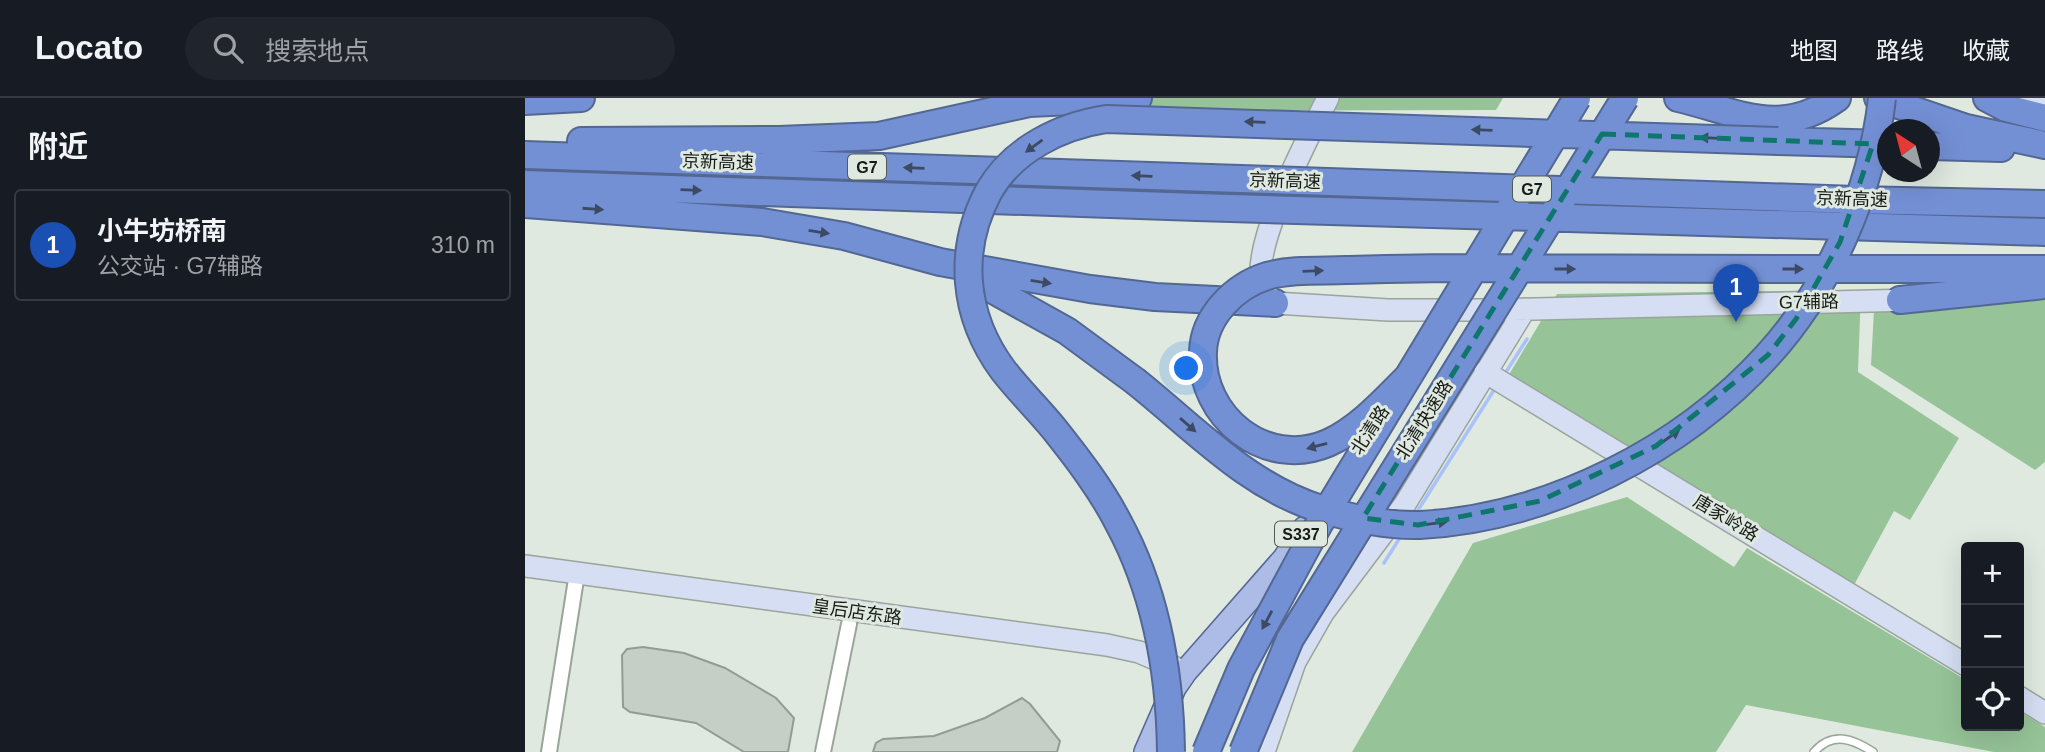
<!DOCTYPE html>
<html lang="zh">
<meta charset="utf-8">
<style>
:root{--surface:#171b24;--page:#20242c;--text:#f1f3f6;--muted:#9ea1a6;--line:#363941;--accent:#0b8043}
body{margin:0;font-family:Helvetica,"Noto Sans SC",sans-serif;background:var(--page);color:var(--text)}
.controls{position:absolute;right:21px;bottom:21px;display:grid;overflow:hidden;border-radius:7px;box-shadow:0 7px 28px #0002}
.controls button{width:63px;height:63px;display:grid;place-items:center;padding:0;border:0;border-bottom:2px solid var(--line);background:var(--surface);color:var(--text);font:35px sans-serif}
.compass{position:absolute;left:1352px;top:21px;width:63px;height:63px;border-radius:50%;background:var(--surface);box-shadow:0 7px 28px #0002;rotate:324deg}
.you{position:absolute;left:662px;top:271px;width:24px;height:24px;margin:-18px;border:5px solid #fff;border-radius:50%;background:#1a73e8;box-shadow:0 0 0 10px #1a73e833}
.badge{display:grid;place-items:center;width:46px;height:46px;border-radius:50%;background:var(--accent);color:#fff;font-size:23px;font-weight:700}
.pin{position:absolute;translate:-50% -58px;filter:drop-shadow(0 2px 4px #0008)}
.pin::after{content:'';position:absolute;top:37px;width:24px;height:21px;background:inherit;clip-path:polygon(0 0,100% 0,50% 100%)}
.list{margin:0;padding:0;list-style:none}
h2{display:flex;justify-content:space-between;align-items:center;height:91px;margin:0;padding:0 28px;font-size:30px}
h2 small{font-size:23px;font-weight:400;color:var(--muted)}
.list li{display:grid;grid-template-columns:46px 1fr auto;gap:21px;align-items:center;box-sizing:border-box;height:112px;margin:0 14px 14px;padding:0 14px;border:2px solid var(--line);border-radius:7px}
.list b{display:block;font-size:26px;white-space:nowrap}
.list p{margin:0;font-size:23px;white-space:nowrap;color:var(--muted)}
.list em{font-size:23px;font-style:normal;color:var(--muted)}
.icon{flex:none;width:38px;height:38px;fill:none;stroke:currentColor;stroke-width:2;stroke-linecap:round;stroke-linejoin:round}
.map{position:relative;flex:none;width:1520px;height:654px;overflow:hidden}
header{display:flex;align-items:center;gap:42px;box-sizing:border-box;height:98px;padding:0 35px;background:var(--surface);border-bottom:2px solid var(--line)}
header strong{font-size:33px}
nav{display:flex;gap:38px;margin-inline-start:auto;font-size:24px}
.search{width:490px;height:63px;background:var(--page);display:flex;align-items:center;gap:18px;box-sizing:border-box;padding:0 24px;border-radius:38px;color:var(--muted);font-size:26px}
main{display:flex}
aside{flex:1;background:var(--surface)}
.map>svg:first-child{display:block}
</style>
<header>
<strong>Locato</strong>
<div class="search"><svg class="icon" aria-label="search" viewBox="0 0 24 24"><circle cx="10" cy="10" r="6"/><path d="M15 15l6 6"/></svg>搜索地点</div>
<nav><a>地图</a><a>路线</a><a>收藏</a></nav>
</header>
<main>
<aside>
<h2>附近<small></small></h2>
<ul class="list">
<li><span class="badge" style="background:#1a4fb4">1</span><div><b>小牛坊桥南</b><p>公交站 · G7辅路</p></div><em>310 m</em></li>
</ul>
</aside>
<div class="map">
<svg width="1520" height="654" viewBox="0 0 1520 654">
<rect width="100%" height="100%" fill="#dfe9e0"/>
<path fill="#96c398" d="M567,0H978L971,12L567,13Z
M1336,192L1333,274L1434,340L1385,422L1369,413L1329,487L982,280L1032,196Z
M1350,194L1520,201V364L1510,372L1346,267Z
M1102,399L1209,469L1222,450L1441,582V628H1494V613L1520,629V654H1469L1221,607L1191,654H827L948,445Z"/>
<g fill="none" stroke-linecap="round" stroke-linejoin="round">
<path stroke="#a9c2fc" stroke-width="3.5" d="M981,274L1002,241
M890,417L969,292
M859,465L876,438"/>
</g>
<path fill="#c6cfc6" stroke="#929c93" stroke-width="2" d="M118,549L159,555L200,570L251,600L269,620L263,654H219L171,625L105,614L98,609L97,557L102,551Z
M497,600L505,606L535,643L532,654H348L351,645L358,641L409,638L460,620Z"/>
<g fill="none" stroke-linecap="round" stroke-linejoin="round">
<defs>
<path id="lane" d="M1289,654C1308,633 1328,641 1348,654"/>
<path id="street" d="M24,654L52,475
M298,654L324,526"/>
<path id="secondary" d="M803,0C785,36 720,156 739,193C741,197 747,201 750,205L863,212H964L1388,202
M1494,0L1520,3
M960,274L1441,567
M0,468L582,547L614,554L649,569
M1494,599L1520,615
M739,654L770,564L798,515L880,406L1000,211"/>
<path id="primary" d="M621,654L649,590L660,574L760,460L780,430"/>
<path id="highway" d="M1153,0C1213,14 1255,41 1312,0
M1353,0L1441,30L1520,47
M1462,0L1481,10L1520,20
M0,3L56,0
M56,43L254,42L354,38L504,5L613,0
M1253,43L1363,46
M1405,48L1476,50
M0,57L685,80
M0,86L672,109
M1330,102L1520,106
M0,106L237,124L319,138L415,164L565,191L630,199L750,205
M1317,128L1520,134
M1382,171H1520
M445,179L542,233L610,283
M1375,202L1520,187"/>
</defs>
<use href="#lane" stroke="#9ba49b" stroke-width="10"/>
<use href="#street" stroke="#9ba49b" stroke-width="18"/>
<use href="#secondary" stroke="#9ba49b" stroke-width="24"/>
<use href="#primary" stroke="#536793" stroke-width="26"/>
<use href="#highway" stroke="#536793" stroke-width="30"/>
<use href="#lane" stroke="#fff" stroke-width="7"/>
<use href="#street" stroke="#fff" stroke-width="14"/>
<use href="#secondary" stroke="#d5def2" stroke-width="21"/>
<use href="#primary" stroke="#acbce6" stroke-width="23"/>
<use href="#highway" stroke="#7490d5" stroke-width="26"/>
<defs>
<path id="highway-bridge" d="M685,80L1330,102
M672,109L1317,128
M884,278C860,302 834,331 803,345C740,372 675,318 678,254C679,218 710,188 742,178C767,171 796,173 821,172C862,171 902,170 943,170C1089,171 1236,171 1382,171
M610,283C668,329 723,389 796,411C826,420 864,428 895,427C1024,420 1157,352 1243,257C1305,189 1347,91 1357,0
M646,654C645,575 631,494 593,424C576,391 553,361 530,332C514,312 494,293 478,272C438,218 432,152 464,93C488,51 536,28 581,21L1253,43
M681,654L716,571L794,426L1052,0
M718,654L765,541L1100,0"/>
</defs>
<use href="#highway-bridge" stroke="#536793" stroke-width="30" stroke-linecap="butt"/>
<use href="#highway-bridge" stroke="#7490d5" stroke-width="26"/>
</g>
<defs><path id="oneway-solid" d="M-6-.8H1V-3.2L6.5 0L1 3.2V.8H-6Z" transform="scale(1.75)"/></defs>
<g fill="#3c4a64">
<use href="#oneway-solid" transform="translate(730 24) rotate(-178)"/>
<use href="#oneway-solid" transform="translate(957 32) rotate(-178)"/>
<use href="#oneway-solid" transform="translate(1185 40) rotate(-178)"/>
<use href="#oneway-solid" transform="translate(509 48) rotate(144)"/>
<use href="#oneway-solid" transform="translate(389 70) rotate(-178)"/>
<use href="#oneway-solid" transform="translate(617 78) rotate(-178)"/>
<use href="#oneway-solid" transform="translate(166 92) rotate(2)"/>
<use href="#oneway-solid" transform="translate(68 111) rotate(4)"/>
<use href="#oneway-solid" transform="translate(294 134) rotate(9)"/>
<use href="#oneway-solid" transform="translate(1040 171)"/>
<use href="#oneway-solid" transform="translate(1268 171)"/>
<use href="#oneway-solid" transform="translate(788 173) rotate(-2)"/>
<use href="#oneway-solid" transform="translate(516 184) rotate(9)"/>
<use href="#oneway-solid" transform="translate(663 327) rotate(41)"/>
<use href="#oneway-solid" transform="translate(1146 338) rotate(-35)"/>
<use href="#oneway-solid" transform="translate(792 348) rotate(165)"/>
<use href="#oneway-solid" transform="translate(912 425) rotate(-7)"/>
<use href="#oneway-solid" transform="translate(742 522) rotate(118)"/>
</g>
<path fill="none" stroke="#0f766e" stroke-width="5" stroke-dasharray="14 9" stroke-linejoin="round" d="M1077,36L1348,46L1315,144L1271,221L1243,257L1131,348L1015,403L893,427L838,420Z"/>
<g text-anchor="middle" stroke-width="6" stroke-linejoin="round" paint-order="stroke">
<g fill="#dfe9e0" stroke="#535954" stroke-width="2">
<rect x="323" y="56.5" width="38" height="25" rx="5"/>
<rect x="988" y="78.5" width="38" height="25" rx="5"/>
<rect x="750" y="423.5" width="52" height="25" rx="5"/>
</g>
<g font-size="16" font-weight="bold" fill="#171b18">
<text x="342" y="75">G7</text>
<text x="1007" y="97">G7</text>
<text x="776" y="442">S337</text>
</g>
<g font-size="18" fill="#171b18" stroke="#dfe9e0">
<text transform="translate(193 64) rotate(2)" y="6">京新高速</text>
<text transform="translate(760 83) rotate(2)" y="6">京新高速</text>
<text transform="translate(1327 101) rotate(2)" y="6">京新高速</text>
<text transform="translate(1284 204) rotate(-1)" y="6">G7辅路</text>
<text transform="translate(899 322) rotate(-58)" y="6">北清快速路</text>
<text transform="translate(845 332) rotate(-57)" y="6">北清路</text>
<text transform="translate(1201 420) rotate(31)" y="6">唐家岭路</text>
<text transform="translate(332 514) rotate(8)" y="6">皇后店东路</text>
</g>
</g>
</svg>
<div class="controls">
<button>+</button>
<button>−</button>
<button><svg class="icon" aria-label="locate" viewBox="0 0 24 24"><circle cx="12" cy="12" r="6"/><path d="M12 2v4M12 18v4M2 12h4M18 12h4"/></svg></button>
</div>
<svg class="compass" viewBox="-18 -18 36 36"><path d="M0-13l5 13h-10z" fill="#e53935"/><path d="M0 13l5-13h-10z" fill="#9ea1a6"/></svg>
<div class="you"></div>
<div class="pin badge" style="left:1211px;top:224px;background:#1a4fb4">1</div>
</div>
</main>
